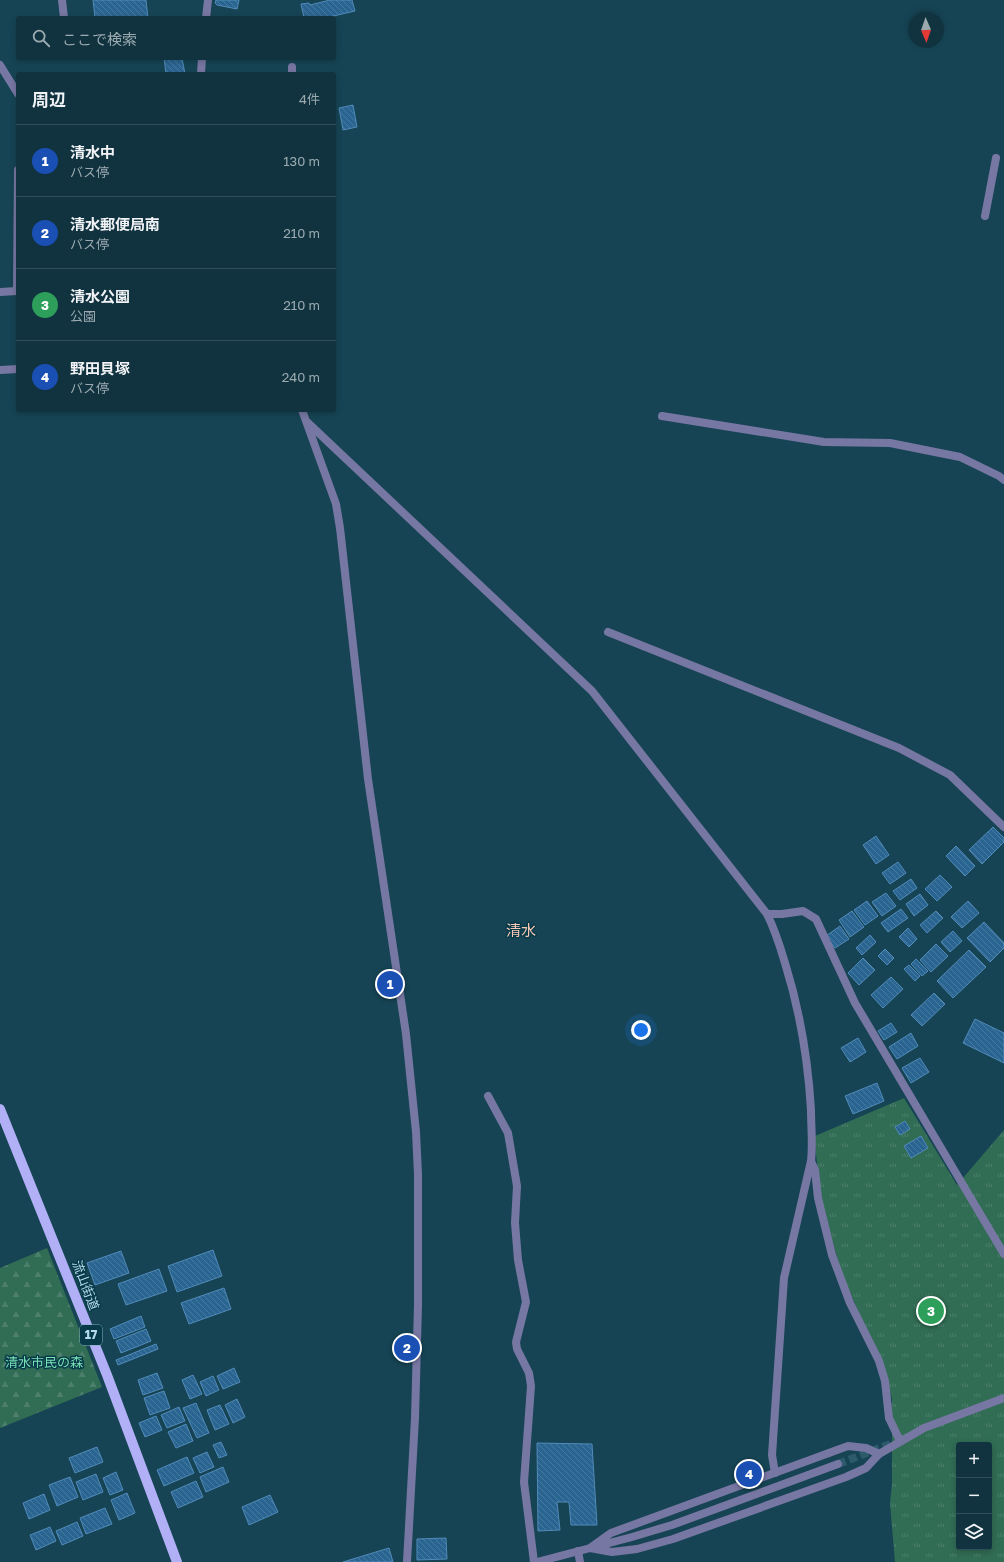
<!DOCTYPE html>
<html lang="ja">
<meta charset="utf-8">
<style>
:root{--surface:#10333f;--page:#193b46;--text:#f1f3f6;--muted:#9caab0;--line:#304e59;--accent:#90b9f0}
body{margin:0;font-family:"Golos Text","Noto Sans JP",sans-serif;background:var(--page);color:var(--text)}
.controls{position:absolute;right:12px;bottom:12px;display:grid;overflow:hidden;border-radius:4px;box-shadow:0 2px 6px #0003}
.controls button{width:36px;height:36px;display:grid;place-items:center;padding:0;border:0;border-bottom:1px solid var(--line);background:var(--surface);color:var(--text);font:20px sans-serif}
.compass{position:absolute;left:908px;top:12px;width:36px;height:36px;border-radius:50%;background:var(--surface);box-shadow:0 2px 6px #0003;rotate:178deg}
.you{position:absolute;left:641px;top:1030px;width:14px;height:14px;margin:-10px;border:3px solid #fff;border-radius:50%;background:#1a73e8;box-shadow:0 0 0 6px #1a73e833}
.badge{display:grid;place-items:center;width:26px;height:26px;border-radius:50%;background:var(--accent);color:#fff;font-size:13px;font-weight:700}
.pin{position:absolute;translate:-50% -50%;border:2px solid #fff;box-shadow:0 1px 4px #0006}
.list{margin:0;padding:0;list-style:none}
h2{display:flex;justify-content:space-between;align-items:center;height:52px;margin:0;padding:0 16px;font-size:17px}
h2 small{font-size:13px;font-weight:400;color:var(--muted)}
.list li{display:grid;grid-template-columns:26px 1fr auto;gap:12px;align-items:center;box-sizing:border-box;height:72px;padding:0 16px;border-top:1px solid var(--line)}
.list b{display:block;font-size:15px;white-space:nowrap}
.list p{margin:0;font-size:13px;white-space:nowrap;color:var(--muted)}
.list em{font-size:13px;font-style:normal;color:var(--muted)}
.icon{flex:none;width:22px;height:22px;fill:none;stroke:currentColor;stroke-width:2;stroke-linecap:round;stroke-linejoin:round}
.map{position:relative;flex:none;width:1004px;height:1562px;overflow:hidden}
.search{position:absolute;background:var(--surface);box-shadow:0 2px 6px #0003;left:16px;top:16px;width:320px;height:44px;display:flex;align-items:center;gap:10px;box-sizing:border-box;padding:0 14px;border-radius:4px;color:var(--muted);font-size:15px}
.panel{position:absolute;background:var(--surface);box-shadow:0 2px 6px #0003;left:16px;top:72px;width:320px;height:340px;border-radius:4px}
.map>svg:first-child{display:block}
</style>
<div class="map">
<svg width="1004" height="1562" viewBox="0 0 1004 1562">
<defs>
<pattern id="forest-firs" width="22" height="20" patternUnits="userSpaceOnUse"><rect width="22" height="20" fill="#316c54"/><path d="M5 1l3.5 6h-7zM16 11l3.5 6h-7z" fill="#4c806d"/></pattern>
<pattern id="park-tufts" width="24" height="20" patternUnits="userSpaceOnUse"><rect width="24" height="20" fill="#316c54"/><path d="M3 7l-1-3M5 7V3M7 7l1-3M15 17l-1-3M17 17v-4M19 17l1-3" fill="none" stroke="#4c806d"/></pattern>
<pattern id="building-back-hatch" width="6" height="6" patternUnits="userSpaceOnUse"><rect width="6" height="6" fill="#2a6591"/><path d="M-1 5l2 2M0 0l6 6M5-1l2 2" fill="none" stroke="#467aa1"/></pattern>
</defs>
<rect width="100%" height="100%" fill="#164454"/>
<path fill="url(#forest-firs)" d="M47,1248L102,1387L0,1428V1268Z"/>
<path fill="url(#park-tufts)" fill-rule="evenodd" d="M904,1098L957,1185L1004,1130V1562H895L890,1503L892,1484V1399L885,1373L842,1274L822,1205L816,1154L815,1136ZM959,1445H989V1547H959Z"/>
<path fill="url(#building-back-hatch)" stroke="#518bba" d="M93,0H146L148,18H95Z
M216,0H239L237,9L217,5L215,3Z
M330,0H352L355,11L325,18H304L301,4L309,3L310,5Z
M164,58H182L185,74H166Z
M353,105L357,127L343,130L339,108Z
M993,827L1004,838V842L982,864L969,850Z
M876,836L889,855L876,864L863,845Z
M956,846L975,866L965,876L946,856Z
M898,862L906,873L890,884L882,873Z
M940,875L952,887L937,901L925,889Z
M911,879L917,888L900,900L893,891Z
M886,893L896,906L882,916L872,902Z
M920,894L928,905L914,916L906,904Z
M867,901L878,916L865,925L854,910Z
M968,901L979,913L962,928L951,917Z
M901,909L908,918L888,932L881,923Z
M852,911L864,927L850,937L839,920Z
M936,911L943,918L927,933L920,925Z
M984,922L1004,943V948L990,962L967,938Z
M840,926L849,939L835,948L826,936Z
M908,928L917,939L909,947L899,937Z
M953,931L962,941L950,952L941,942Z
M870,935L876,942L862,955L856,948Z
M936,944L948,956L931,972L920,960Z
M885,949L894,958L887,965L878,956Z
M969,950L986,967L953,998L937,981Z
M863,958L875,970L859,985L848,973Z
M916,959L928,971L922,976L911,964Z
M909,965L920,976L915,981L904,969Z
M891,977L903,989L883,1008L871,995Z
M934,993L945,1004L922,1026L911,1015Z
M975,1019L1004,1033V1063L963,1043Z
M891,1023L897,1032L884,1040L878,1031Z
M911,1033L918,1046L897,1059L889,1047Z
M858,1038L866,1052L850,1062L841,1048Z
M920,1058L929,1072L911,1083L902,1068Z
M877,1083L884,1101L853,1114L845,1096Z
M905,1121L910,1129L900,1135L895,1127Z
M921,1136L928,1148L911,1158L904,1146Z
M213,1250L222,1276L177,1292L168,1266Z
M121,1251L129,1273L95,1285L87,1263Z
M159,1269L167,1291L126,1305L118,1284Z
M224,1288L231,1309L189,1324L181,1303Z
M141,1316L145,1327L114,1339L110,1329Z
M146,1329L151,1341L121,1353L116,1341Z
M156,1344L158,1349L118,1365L116,1360Z
M234,1368L240,1382L223,1389L217,1376Z
M157,1373L163,1388L143,1395L138,1380Z
M193,1375L202,1394L190,1399L182,1380Z
M213,1376L219,1390L206,1396L200,1382Z
M164,1391L170,1408L150,1415L144,1398Z
M237,1399L245,1417L233,1423L225,1405Z
M196,1403L209,1433L197,1438L183,1408Z
M220,1405L229,1424L215,1430L207,1410Z
M179,1407L185,1421L167,1428L161,1415Z
M156,1416L162,1430L145,1437L139,1423Z
M186,1424L193,1441L176,1448L168,1432Z
M221,1442L227,1455L219,1458L213,1445Z
M537,1443L592,1444L597,1525H571L569,1502H557L560,1530L538,1531Z
M97,1447L103,1462L75,1473L69,1458Z
M207,1452L214,1467L200,1473L193,1458Z
M187,1457L194,1473L164,1486L157,1470Z
M223,1467L229,1482L206,1492L200,1477Z
M116,1472L123,1490L110,1495L103,1478Z
M96,1474L103,1492L83,1500L76,1482Z
M70,1477L78,1497L57,1506L49,1485Z
M196,1481L203,1497L178,1508L171,1492Z
M127,1493L135,1513L119,1520L111,1500Z
M44,1494L50,1510L29,1519L23,1503Z
M270,1495L278,1512L249,1525L242,1507Z
M105,1508L112,1524L86,1534L80,1518Z
M77,1522L83,1536L62,1545L56,1531Z
M50,1527L56,1541L36,1550L30,1535Z
M446,1538L447,1559L417,1560V1539Z
M389,1548L393,1562H343Z"/>
<g fill="none" stroke-linecap="round" stroke-linejoin="round">
<path stroke="#2e5b6b" stroke-width="8" stroke-dasharray="8 4" stroke-linecap="butt" d="M838,1464L893,1443"/>
<path stroke="#7777a3" stroke-width="8" d="M62,0L64,18
M206,18L208,0
M0,65L18,94
M292,67V74
M201,74L202,58
M985,216L996,158
M0,292L17,291L18,170
M0,370L18,369
M302,410L336,504L340,528L368,779L406,1034L416,1132L418,1174V1305L415,1418L407,1562
M662,416L824,442L890,443L960,457L999,476L1004,480
M307,422L592,691L767,914C775,930 780,946 785,963C800,1011 808,1059 811,1110C811,1127 813,1144 811,1161L784,1278L772,1455L775,1473
M608,632L899,748L950,775L1004,827
M767,914H782L803,911L816,919L855,1003L1004,1254
M488,1096L508,1133L517,1186L515,1223L518,1260L526,1302L516,1342L517,1349L529,1373L531,1386L524,1482L534,1562
M811,1161L815,1170L818,1198L832,1255L850,1303L879,1361L885,1381L889,1418L900,1441
M879,1454L924,1428L1004,1398
M578,1551L580,1562"/>
<path stroke="#7777a3" stroke-width="8" d="M848,1446L866,1448L879,1454L866,1468L846,1477L673,1539L637,1549L612,1552L590,1548L611,1533Z
M537,1562L632,1537L672,1525L838,1464"/>
<path stroke="#b1b0f7" stroke-width="10" d="M0,1109L107,1375L177,1562"/>
</g>
<g text-anchor="middle" stroke-width="3" stroke-linejoin="round" paint-order="stroke">
<rect fill="#083a49" stroke="#80abba" stroke-width="1" x="80" y="1325" width="22" height="20" rx="3"/>
<g font-size="12" font-weight="bold" fill="#b4dbeb">
<text x="91" y="1339">17</text>
</g>
<g font-size="13" fill="#b4dbeb" stroke="#083a49">
<text transform="translate(86 1285) rotate(69)" y="5">流山街道</text>
</g>
<g font-size="13" fill="#77e0b4" stroke="#083a49">
<text x="44" y="1367">清水市民の森</text>
</g>
<g font-size="15" fill="#f7c9b5" stroke="#083a49">
<text x="521" y="936">清水</text>
</g>
</g>
</svg>
<div class="controls">
<button>+</button>
<button>−</button>
<button><svg class="icon" aria-label="layers" viewBox="0 0 24 24"><path d="M12 4l9 5-9 5-9-5zM3 14l9 5 9-5"/></svg></button>
</div>
<svg class="compass" viewBox="-18 -18 36 36"><path d="M0-13l5 13h-10z" fill="#e53935"/><path d="M0 13l5-13h-10z" fill="#9caab0"/></svg>
<div class="you"></div>
<div class="pin badge" style="left:390px;top:984px;background:#1a4fb4">1</div>
<div class="pin badge" style="left:407px;top:1348px;background:#1a4fb4">2</div>
<div class="pin badge" style="left:931px;top:1311px;background:#2e9e5b">3</div>
<div class="pin badge" style="left:749px;top:1474px;background:#1a4fb4">4</div>
<div class="search"><svg class="icon" aria-label="search" viewBox="0 0 24 24"><circle cx="10" cy="10" r="6"/><path d="M15 15l6 6"/></svg>ここで検索</div>
<section class="panel">
<h2>周辺<small>4件</small></h2>
<ul class="list">
<li><span class="badge" style="background:#1a4fb4">1</span><div><b>清水中</b><p>バス停</p></div><em>130 m</em></li>
<li><span class="badge" style="background:#1a4fb4">2</span><div><b>清水郵便局南</b><p>バス停</p></div><em>210 m</em></li>
<li><span class="badge" style="background:#2e9e5b">3</span><div><b>清水公園</b><p>公園</p></div><em>210 m</em></li>
<li><span class="badge" style="background:#1a4fb4">4</span><div><b>野田貝塚</b><p>バス停</p></div><em>240 m</em></li>
</ul>
</section>
</div>
